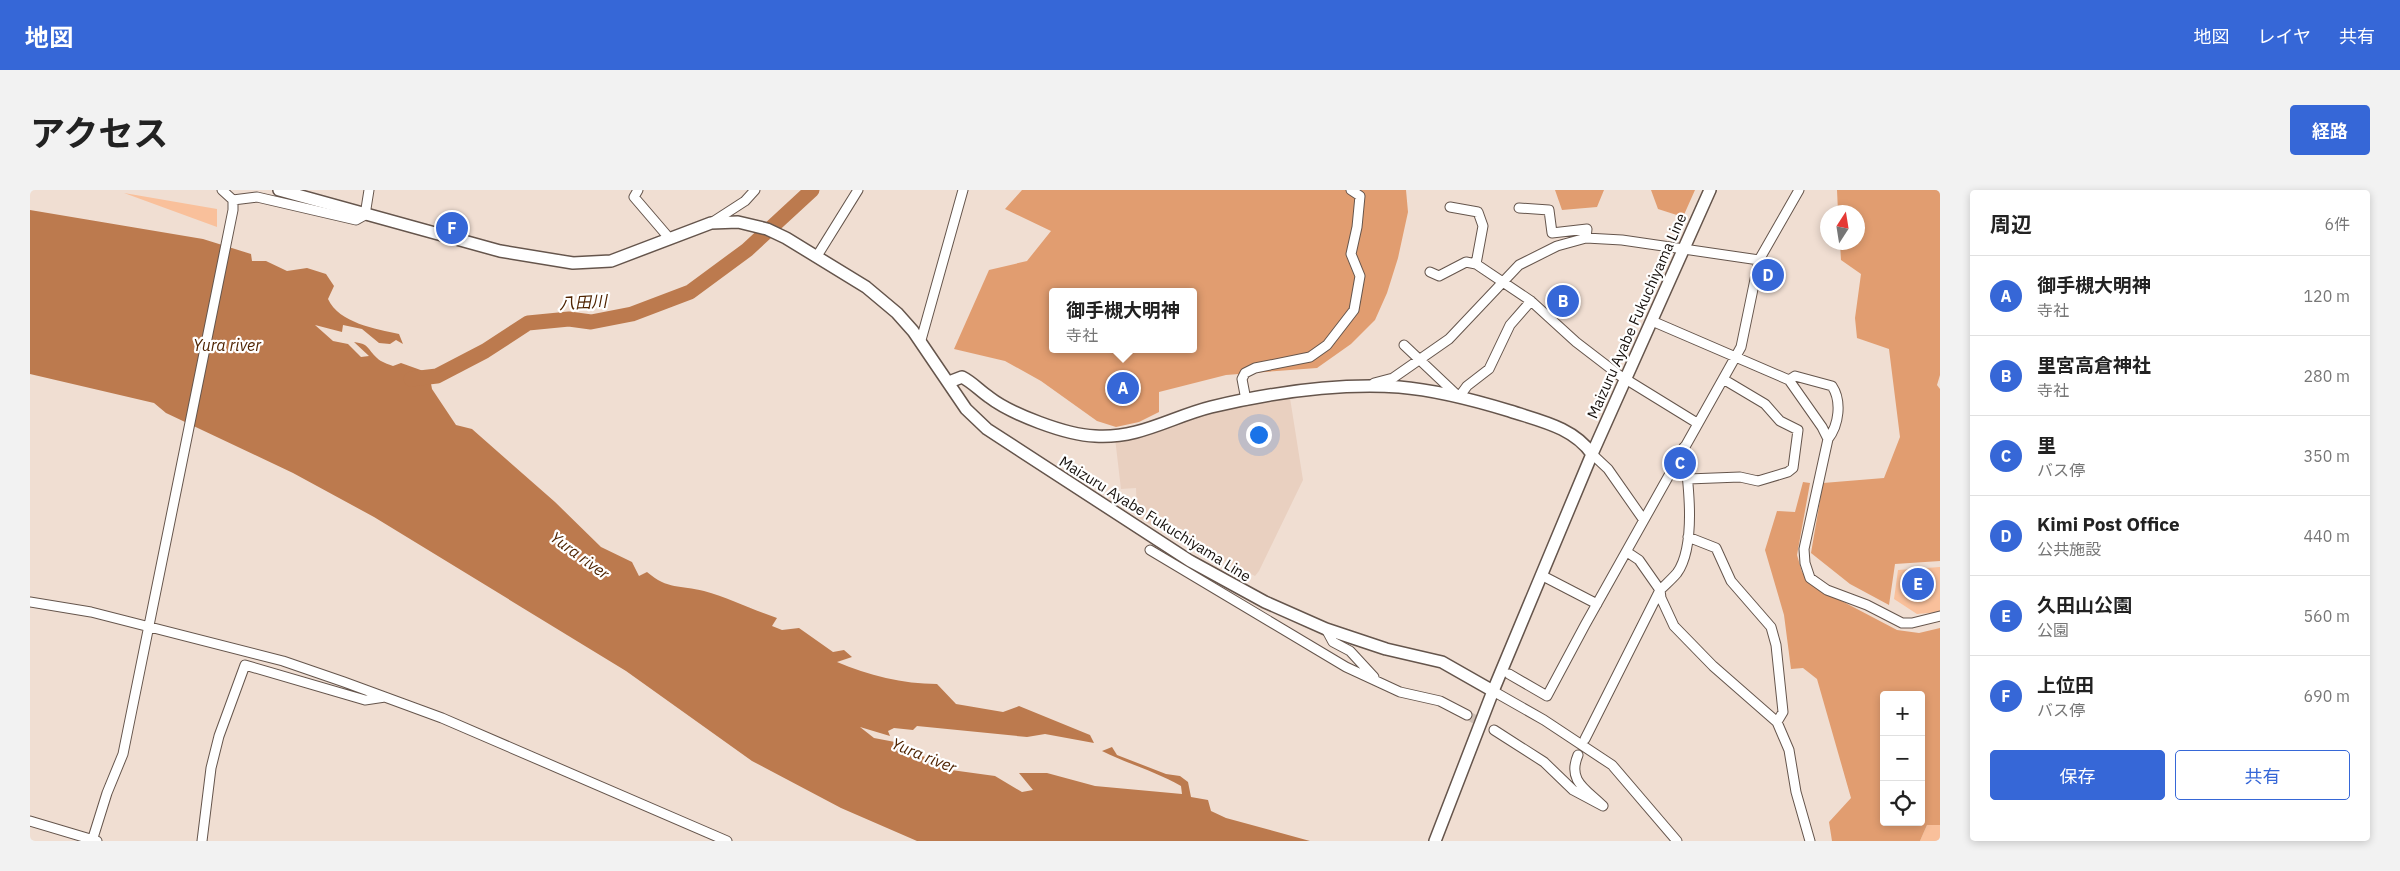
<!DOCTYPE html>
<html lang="ja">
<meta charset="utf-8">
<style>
:root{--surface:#fff;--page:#f2f2f2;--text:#222;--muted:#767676;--line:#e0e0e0;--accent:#3667d7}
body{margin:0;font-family:"IBM Plex Sans","Noto Sans JP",sans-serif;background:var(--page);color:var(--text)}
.controls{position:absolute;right:15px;bottom:15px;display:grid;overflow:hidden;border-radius:5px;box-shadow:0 2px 8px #0003}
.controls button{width:45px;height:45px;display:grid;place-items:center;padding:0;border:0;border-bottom:1px solid var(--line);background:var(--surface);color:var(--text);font:25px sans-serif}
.compass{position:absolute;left:1790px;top:15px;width:45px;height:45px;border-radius:50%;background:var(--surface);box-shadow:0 2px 8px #0003;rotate:12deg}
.you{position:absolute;left:1228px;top:244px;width:18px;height:18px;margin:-12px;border:4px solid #fff;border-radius:50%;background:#1a73e8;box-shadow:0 0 0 8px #1a73e833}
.badge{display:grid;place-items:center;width:32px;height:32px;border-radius:50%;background:var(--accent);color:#fff;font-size:16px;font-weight:700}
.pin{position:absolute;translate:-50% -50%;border:2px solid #fff;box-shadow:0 1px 5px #0006}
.popup{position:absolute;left:1019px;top:98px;width:148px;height:65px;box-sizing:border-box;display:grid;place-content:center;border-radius:5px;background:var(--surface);filter:drop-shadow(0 1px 4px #0005);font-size:16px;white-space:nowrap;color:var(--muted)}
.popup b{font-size:19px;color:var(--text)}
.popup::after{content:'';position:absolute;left:50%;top:100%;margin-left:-10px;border:10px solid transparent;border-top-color:var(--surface)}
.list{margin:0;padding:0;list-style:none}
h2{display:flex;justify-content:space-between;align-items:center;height:65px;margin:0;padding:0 20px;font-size:21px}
h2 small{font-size:16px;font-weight:400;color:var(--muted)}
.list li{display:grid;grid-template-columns:32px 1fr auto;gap:15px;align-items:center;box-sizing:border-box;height:80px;padding:0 20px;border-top:1px solid var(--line)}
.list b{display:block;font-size:19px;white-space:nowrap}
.list p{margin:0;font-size:16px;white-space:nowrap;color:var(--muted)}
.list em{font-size:16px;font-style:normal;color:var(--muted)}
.actions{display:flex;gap:10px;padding:15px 20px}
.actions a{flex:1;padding:11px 0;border:1px solid var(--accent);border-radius:5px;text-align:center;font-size:18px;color:var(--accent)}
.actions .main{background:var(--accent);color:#fff}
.icon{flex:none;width:28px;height:28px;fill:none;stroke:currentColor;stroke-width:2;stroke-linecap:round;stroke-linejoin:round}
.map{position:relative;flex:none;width:1910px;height:651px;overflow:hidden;border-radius:5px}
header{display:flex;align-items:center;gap:30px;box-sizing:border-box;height:70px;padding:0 25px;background:var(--accent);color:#fff}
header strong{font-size:24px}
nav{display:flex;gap:28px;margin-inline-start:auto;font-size:18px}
.intro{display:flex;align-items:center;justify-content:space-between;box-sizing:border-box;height:120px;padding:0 30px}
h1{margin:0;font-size:35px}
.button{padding:12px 22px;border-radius:5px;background:var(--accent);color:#fff;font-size:18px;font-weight:700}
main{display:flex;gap:30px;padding:0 30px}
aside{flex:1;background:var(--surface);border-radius:5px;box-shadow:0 2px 8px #0003}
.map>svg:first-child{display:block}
</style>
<header>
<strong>地図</strong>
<nav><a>地図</a><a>レイヤ</a><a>共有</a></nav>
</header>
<div class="intro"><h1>アクセス</h1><a class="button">経路</a></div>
<main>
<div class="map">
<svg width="1910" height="651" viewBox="0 0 1910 651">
<rect width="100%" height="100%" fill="#f0ded2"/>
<path fill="#e9d0c0" d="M1260,208L1273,290L1229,381L1225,386L1180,364H1170L1107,327L1106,298L1091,299L1085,248L1177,221Z"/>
<path fill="#f9c09b" d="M94,3L187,19V37Z
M1910,377V422L1887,424L1864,409L1868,380Z
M1897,635H1910V651H1890Z"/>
<path fill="#e19d70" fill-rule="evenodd" d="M992,0H1376L1378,22L1368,68L1357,103L1345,130L1321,154L1287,178L1196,185L1129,202V222L1109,232L1086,237L1067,231L1011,191L975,171L924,159L959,80L997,71L1021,41L975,19ZM1023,102H1163V159H1023Z
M1525,0H1574L1567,17L1532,20Z
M1621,0H1665L1653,27L1628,19Z
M1807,0H1910V185L1907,195L1910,199V371L1865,374L1859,415L1820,394L1781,363L1793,293L1854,288L1870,247L1859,159L1827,148L1825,128L1831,84L1811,70L1810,53L1828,52V22H1808Z
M1773,292L1780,293L1767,365L1772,382L1787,398L1867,440L1889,443L1910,438V635H1897L1890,651H1802L1799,632L1821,608L1787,489L1773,478L1761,479L1754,425L1735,360L1747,321L1765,322ZM1854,505H1891V632H1854Z"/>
<path fill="#bc7a4e" d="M0,20L173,49L221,64L222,71H236L257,81L277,78L296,84L304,96L298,109C309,133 346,139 369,144L373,154L366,150L360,154L349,153L332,139L313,135L312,142L285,135L303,151L318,154L331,167L339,166L324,152C340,154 337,159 347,168C351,172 358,174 363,176L371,173L399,183L402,199L426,235L442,239L525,312L571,357L602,372L609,386L617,382C638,400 650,395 674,401C699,408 723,420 747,428L742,436L752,440L769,438L803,462L814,460L822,467L807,472C838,485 873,494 907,494L926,514L973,522L989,516L1060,545L1064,553L1015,544L997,547L887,536L883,540L864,538L858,541L860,546L830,537L844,548L865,552L879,561L898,568L914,579L965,586L992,602L1003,600L989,583H1017L1065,596L1152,604L1151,596C1127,582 1098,574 1072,561L1082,557L1087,565L1136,584L1150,586L1158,592L1161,607L1178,610L1181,621L1196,628L1280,651H887L811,618L722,571L596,481L344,327L263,283L136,223L124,213L0,184Z"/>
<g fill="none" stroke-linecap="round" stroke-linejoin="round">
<path stroke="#bc7a4e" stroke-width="15" d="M381,189L407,186L455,161L498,133L539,129L561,132L602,124L660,102L717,60L782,0"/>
<path stroke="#cfbfb4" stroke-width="9" stroke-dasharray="9 4.5" stroke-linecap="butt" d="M1437,525L1464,540"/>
<defs>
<path id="minor" d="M608,0L604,7L640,49
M203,10L227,7L326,30L335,25L339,0
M1420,17L1448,22L1453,36L1446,74
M1489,18L1519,20L1522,43L1557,39L1556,48
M681,33L715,11L725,0
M787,66L828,0
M1400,82L1409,86L1436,72L1446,74L1501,111L1546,152L1589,185L1667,233
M1622,131L1759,190L1792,237L1798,249L1774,359L1775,373L1780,388L1797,400L1837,415L1872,433H1882L1910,426
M891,150L933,0
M1374,155L1429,207L1437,196L1459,179L1480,135L1501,111
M1759,190L1765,186L1802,196C1812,211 1809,235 1798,249
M1344,193L1363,188L1419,149L1489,75L1527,56L1556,48L1592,50L1729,70
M1216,210L1212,189L1215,183L1225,178L1280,167L1297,155L1324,120L1330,86L1321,64L1327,37L1330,6L1321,0
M1562,264L1578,279L1613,329
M1658,289L1710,287L1728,291L1758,282L1763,278L1768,240L1750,231L1735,214L1693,189
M1658,347L1686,358L1701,391L1741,437L1746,455L1753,522L1747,532
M1120,360L1316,477L1370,502L1410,511L1437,525
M1597,362L1609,370L1630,400L1631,408L1644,436L1683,476L1747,532L1759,560L1766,602L1780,651
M1511,385L1567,414
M0,412L61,422L253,471L314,492L412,528L697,651
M1296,439L1303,452L1320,461L1344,487
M1479,484L1517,506L1555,435L1711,157L1729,70L1769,0
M1463,501L1514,530L1582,575L1647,651
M1464,540L1514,572L1543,600L1573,616C1556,599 1537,591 1548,565
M1555,549L1630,400C1636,394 1642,389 1647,383C1667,355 1658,290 1654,257
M0,631L67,651
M62,651L77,603L93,564L203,20V10L192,0
M172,651L181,578L189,546L215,475L335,510L355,507"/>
<path id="major" d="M249,0L470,61L543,73L581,71L681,33L708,32L737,39L756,48L836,97L867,123L883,141L936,219L957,239L1160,371L1235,412L1296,439L1356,459L1412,472L1463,501
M919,192L932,187C942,192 949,200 959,207C981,224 1036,245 1065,246C1109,249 1141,227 1181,217C1240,203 1309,193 1369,197C1406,200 1444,210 1480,221C1510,231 1543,237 1562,264
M1405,651L1463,501L1562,264L1680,0"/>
</defs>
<use href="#minor" stroke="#65554c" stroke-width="11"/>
<use href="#major" stroke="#65554c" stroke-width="14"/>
<use href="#minor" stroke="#fff" stroke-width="9"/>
<use href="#major" stroke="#fff" stroke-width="11"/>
</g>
<g text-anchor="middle" stroke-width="4.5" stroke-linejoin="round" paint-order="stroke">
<g font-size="15" fill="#140e0a" stroke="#fff">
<text transform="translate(1607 126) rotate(-66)" y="5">Maizuru Ayabe Fukuchiyama Line</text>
<text transform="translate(1125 329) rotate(32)" y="5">Maizuru Ayabe Fukuchiyama Line</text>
</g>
<g font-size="16" font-style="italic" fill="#4f2300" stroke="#fff">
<text transform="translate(553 112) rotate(-3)" y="6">八田川</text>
<text x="197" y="161">Yura river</text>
<text transform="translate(550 365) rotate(36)" y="6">Yura river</text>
<text transform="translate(894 565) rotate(22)" y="6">Yura river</text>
</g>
</g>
</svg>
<div class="controls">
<button>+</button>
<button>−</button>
<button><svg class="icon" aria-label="locate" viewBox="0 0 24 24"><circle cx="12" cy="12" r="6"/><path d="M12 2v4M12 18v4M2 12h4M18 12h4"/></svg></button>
</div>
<svg class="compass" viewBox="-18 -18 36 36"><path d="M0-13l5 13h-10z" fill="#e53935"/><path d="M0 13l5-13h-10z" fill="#767676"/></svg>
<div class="you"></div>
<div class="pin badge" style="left:1093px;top:198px">A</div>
<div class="popup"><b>御手槻大明神</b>寺社</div>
<div class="pin badge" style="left:1533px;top:111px">B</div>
<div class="pin badge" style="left:1650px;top:273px">C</div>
<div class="pin badge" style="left:1738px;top:85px">D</div>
<div class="pin badge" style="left:1888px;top:394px">E</div>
<div class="pin badge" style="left:422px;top:38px">F</div>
</div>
<aside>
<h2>周辺<small>6件</small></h2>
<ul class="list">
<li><span class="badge">A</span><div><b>御手槻大明神</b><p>寺社</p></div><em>120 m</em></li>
<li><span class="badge">B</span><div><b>里宮高倉神社</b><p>寺社</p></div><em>280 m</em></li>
<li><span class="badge">C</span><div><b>里</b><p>バス停</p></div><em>350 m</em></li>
<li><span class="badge">D</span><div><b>Kimi Post Office</b><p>公共施設</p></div><em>440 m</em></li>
<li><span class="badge">E</span><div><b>久田山公園</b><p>公園</p></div><em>560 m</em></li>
<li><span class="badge">F</span><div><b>上位田</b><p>バス停</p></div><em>690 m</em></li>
</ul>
<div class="actions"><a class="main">保存</a><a>共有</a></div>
</aside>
</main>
